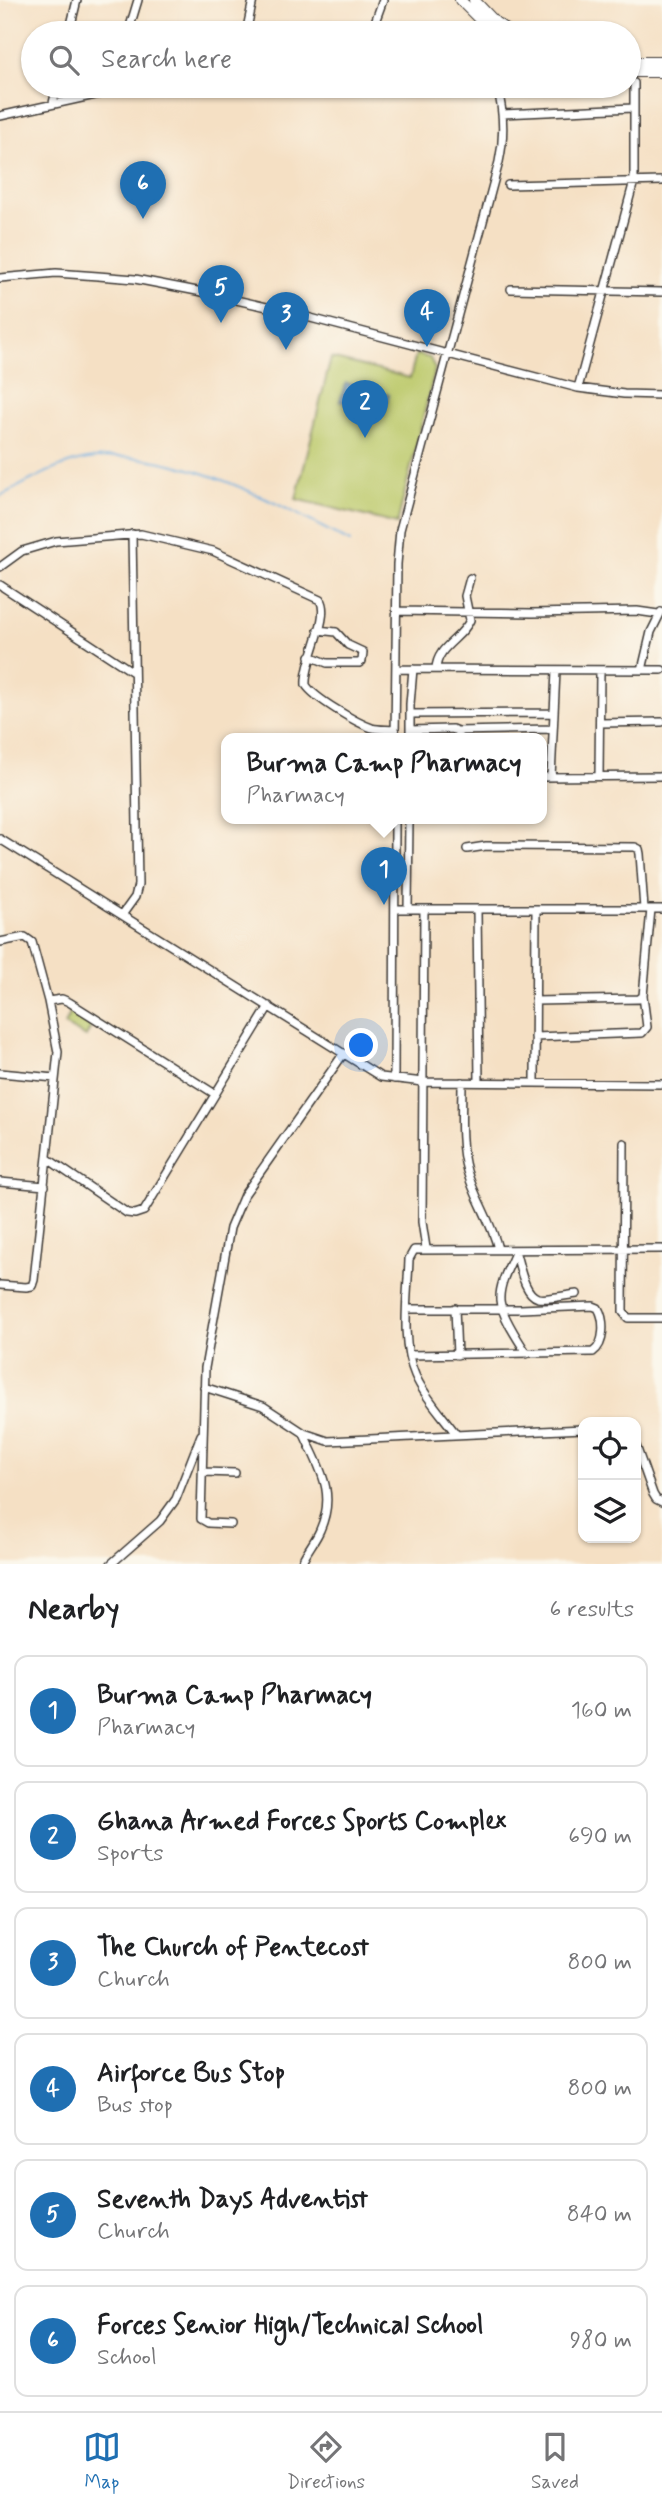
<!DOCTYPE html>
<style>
:root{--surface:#fff;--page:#f2f2f2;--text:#202124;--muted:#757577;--line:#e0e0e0;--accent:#1f6fb2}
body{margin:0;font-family:Mynerve,sans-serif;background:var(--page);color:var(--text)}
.controls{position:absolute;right:21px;bottom:21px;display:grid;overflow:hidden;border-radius:14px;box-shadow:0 2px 5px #0004}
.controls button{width:63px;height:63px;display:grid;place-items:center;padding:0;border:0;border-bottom:2px solid var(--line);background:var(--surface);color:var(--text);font:35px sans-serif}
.you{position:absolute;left:362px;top:1046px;width:24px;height:24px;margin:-18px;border:5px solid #fff;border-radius:50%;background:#1a73e8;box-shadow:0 0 0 10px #1a73e833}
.badge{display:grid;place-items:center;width:46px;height:46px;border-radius:50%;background:var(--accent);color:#fff;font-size:23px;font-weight:700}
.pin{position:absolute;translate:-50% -58px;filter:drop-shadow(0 2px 4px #0008)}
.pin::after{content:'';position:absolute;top:37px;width:24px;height:21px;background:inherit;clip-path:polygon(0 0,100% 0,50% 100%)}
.popup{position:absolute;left:221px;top:733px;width:326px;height:91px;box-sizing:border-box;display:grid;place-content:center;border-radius:14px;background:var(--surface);filter:drop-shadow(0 2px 5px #0005);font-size:23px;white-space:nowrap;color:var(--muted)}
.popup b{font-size:26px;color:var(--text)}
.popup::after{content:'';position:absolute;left:50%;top:100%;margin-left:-14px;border:14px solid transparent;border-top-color:var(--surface)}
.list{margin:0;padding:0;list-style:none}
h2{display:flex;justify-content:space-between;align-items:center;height:91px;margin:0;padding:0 28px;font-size:30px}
h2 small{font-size:23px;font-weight:400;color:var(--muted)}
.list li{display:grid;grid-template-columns:46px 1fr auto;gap:21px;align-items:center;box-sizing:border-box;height:112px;margin:0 14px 14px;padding:0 14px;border:2px solid var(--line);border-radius:14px}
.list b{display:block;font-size:26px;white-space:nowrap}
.list p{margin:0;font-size:23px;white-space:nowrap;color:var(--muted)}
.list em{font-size:23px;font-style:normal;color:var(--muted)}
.icon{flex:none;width:38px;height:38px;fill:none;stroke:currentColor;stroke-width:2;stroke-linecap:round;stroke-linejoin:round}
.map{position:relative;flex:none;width:662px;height:1564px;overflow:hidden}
.search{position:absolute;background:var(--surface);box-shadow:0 2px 5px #0004;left:21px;right:21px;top:21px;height:77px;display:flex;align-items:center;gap:18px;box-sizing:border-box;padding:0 24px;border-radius:38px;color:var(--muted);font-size:26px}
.sheet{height:847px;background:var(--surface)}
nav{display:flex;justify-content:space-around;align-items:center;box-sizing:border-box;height:98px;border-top:2px solid var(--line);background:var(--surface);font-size:19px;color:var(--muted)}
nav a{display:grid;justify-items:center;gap:4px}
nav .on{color:var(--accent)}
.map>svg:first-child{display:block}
</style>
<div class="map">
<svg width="662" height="1564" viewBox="0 0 662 1564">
<rect width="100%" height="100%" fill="#fbf7ec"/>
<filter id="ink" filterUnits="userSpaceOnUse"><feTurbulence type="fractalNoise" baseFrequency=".0143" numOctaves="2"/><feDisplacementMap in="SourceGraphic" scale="14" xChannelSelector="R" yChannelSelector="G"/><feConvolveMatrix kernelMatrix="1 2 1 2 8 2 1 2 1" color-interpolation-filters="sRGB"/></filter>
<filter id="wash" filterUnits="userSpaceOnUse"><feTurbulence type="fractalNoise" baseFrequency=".00686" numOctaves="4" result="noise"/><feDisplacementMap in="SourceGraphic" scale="28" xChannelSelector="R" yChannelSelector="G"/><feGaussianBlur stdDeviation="1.57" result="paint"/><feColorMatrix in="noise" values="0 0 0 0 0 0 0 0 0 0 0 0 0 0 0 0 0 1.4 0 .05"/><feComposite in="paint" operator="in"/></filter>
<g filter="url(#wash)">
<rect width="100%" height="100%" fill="#f5e0c4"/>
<path fill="#bcc96b" stroke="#6c7244" stroke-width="2" d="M416,354L430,358L435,369L397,524L296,499L331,358L410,378Z
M71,1011L93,1023L86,1037L64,1025Z"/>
<path fill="#6aaadd" stroke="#43637c" stroke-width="2" d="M346,383L389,395L384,414L340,401Z"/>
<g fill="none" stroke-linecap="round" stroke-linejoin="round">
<path stroke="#6aaadd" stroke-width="2" d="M0,496C28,482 57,464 88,459C175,445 276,503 350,542"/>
</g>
</g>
<g filter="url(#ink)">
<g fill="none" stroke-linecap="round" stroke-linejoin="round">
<defs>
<path id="minor" d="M69,33L77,0
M128,33L138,0
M246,33L253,0
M371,33L383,0
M53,103L57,86
M503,114L633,108
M0,116L136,86
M508,185L662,181
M0,278L56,273L98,276L135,279L197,291L280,310L578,388L624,394L662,395
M511,289L662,292
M578,388L634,181V83
M0,567L22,551L56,541L141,534L213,551L320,600C331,617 304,662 306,685C314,698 357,723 372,728C379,730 387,729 395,730
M0,585L133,672
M397,611L532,613L637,611L658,614
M310,656L327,663H359L362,661L363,652L348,645L336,632L318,630
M397,669L662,670
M436,669C437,646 462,639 470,620L465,596L470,578
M642,670L651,632L661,612
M410,714L553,713
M600,723L662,722
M410,730L452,729L457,731L459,739
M457,731L552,729
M395,739L397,564L400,530L499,162C505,135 504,112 497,86
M410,739V704L413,669
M599,776L600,670
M542,777L662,776
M551,777L556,671
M0,839L381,1077L423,1082L662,1084
M467,849L486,846L635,847L639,849L640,854L644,909
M395,909H662
M408,909L409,819
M424,909L422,1222L426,1248
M477,909L479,1082
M122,915L135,897L138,885L132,534
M0,942L25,937L32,942L48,1001L58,1052L34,1280L32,1286L26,1287L0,1285
M48,1001L62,999L69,1002L215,1094
M535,1001L639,999L643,996L651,909
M535,1037L642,1033L647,1027L643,996
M0,1073L55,1078
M394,1079L395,819
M462,1082C462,1111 459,1143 467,1171C475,1199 491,1220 498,1249
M535,1082L536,909
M624,1143L623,1312L628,1318H662
M48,1159L127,1213L135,1214L144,1211L269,1006
M0,1182L45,1186
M515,1253C509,1267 499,1284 500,1300C501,1315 519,1341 527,1354
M516,1254C520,1266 524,1294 538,1298C546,1300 568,1295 577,1294
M455,1308L457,1355
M408,1309H520L593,1306L598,1308C605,1320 605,1344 593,1352L409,1355
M204,1387L263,1406L304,1433L328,1441L583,1429
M456,1434C443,1416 424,1396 415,1375C400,1341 408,1296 409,1259L414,1250L662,1249
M636,1446L653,1494L656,1499L662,1502
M203,1472L235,1473
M231,1524L208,1523L201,1519L205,1368L230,1228L244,1195L344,1053
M111,1564L160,1521L176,1499L201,1435
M301,1564C306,1551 315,1542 320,1530C337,1492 319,1468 304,1434"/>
<path id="secondary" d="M460,0L493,33
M474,0L495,22L511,33
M629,62H662
M629,72H662"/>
</defs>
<use href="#minor" stroke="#3d3935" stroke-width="10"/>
<use href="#secondary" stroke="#3d3935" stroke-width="12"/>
<use href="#minor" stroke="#fff" stroke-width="7"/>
<use href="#secondary" stroke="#fff" stroke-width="10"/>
</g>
</g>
</svg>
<div class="controls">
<button><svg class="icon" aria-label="locate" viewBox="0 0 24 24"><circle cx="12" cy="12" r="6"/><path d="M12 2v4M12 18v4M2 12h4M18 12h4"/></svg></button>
<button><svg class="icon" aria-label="layers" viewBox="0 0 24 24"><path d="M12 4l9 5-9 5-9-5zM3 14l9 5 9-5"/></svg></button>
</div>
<div class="you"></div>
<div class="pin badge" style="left:384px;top:905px">1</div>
<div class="popup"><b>Burma Camp Pharmacy</b>Pharmacy</div>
<div class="pin badge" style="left:365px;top:438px">2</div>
<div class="pin badge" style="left:286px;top:350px">3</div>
<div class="pin badge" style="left:427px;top:347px">4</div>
<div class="pin badge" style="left:221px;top:323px">5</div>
<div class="pin badge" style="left:143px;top:219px">6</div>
<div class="search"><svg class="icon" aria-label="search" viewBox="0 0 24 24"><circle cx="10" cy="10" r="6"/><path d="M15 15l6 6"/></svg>Search here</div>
</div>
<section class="sheet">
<h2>Nearby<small>6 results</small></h2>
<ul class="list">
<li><span class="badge">1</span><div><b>Burma Camp Pharmacy</b><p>Pharmacy</p></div><em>160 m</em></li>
<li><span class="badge">2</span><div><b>Ghana Armed Forces Sports Complex</b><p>Sports</p></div><em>690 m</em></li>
<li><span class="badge">3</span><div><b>The Church of Pentecost</b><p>Church</p></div><em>800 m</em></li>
<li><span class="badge">4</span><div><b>Airforce Bus Stop</b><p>Bus stop</p></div><em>800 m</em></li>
<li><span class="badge">5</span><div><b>Seventh Days Adventist</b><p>Church</p></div><em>840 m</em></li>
<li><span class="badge">6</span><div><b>Forces Senior High/Technical School</b><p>School</p></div><em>980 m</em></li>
</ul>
</section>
<nav>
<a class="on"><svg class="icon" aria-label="map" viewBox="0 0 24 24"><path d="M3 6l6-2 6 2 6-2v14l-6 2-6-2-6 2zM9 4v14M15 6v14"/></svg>Map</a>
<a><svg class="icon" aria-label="directions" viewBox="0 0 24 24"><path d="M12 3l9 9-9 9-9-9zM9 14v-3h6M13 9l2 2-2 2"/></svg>Directions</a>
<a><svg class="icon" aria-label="saved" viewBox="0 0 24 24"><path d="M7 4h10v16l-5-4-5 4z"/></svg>Saved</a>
</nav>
